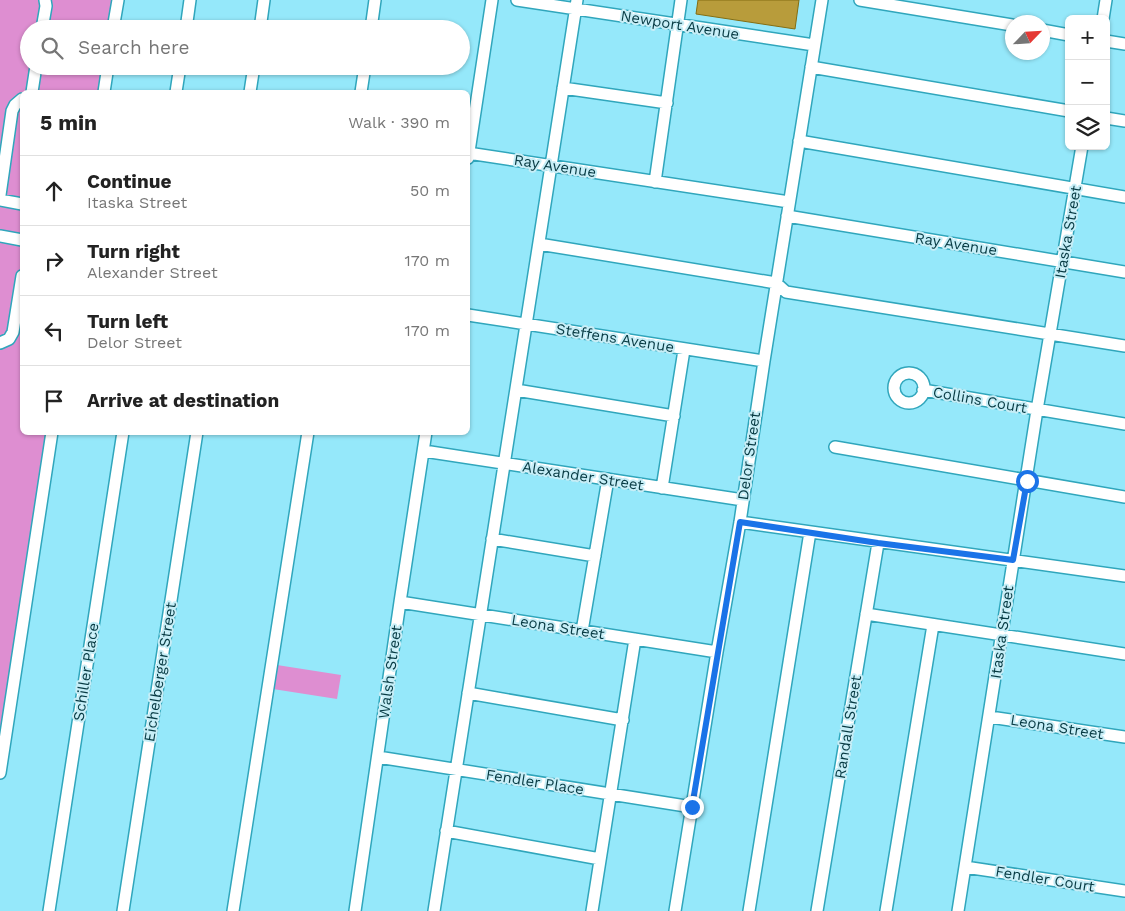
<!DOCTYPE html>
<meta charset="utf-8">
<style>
:root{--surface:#fff;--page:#f2f2f2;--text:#222;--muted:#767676;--line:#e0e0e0}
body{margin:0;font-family:"Work Sans",sans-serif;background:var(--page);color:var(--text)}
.controls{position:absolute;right:15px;top:15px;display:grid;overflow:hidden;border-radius:8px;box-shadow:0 1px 4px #0004}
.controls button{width:45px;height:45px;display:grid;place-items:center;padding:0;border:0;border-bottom:1px solid var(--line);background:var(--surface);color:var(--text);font:25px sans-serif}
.compass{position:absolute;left:1005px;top:15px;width:45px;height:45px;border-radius:50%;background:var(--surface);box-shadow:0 1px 4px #0004;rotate:65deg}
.stop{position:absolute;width:15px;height:15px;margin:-11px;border:4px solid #1a73e8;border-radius:50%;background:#fff}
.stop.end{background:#1a73e8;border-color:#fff;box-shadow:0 1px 5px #0008}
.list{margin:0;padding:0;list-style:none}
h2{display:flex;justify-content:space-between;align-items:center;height:65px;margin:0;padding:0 20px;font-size:21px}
h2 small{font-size:16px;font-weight:400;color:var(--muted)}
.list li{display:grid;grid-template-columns:32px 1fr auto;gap:15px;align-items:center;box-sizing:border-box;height:70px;padding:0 20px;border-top:1px solid var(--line)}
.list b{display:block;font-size:19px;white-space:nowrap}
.list p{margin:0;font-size:16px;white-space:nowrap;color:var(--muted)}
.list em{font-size:16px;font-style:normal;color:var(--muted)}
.icon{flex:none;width:28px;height:28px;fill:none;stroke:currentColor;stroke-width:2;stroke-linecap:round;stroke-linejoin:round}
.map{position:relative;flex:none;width:1125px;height:911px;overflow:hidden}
.search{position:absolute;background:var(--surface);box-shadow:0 1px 4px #0004;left:20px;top:20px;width:450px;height:55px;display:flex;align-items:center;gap:12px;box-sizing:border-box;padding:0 18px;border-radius:28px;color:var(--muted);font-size:19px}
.panel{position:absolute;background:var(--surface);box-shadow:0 1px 4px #0004;left:20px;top:90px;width:450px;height:345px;border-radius:8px}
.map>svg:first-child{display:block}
</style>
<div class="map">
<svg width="1125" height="911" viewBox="0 0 1125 911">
<rect width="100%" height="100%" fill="#95e8fa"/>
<path fill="#de8ed1" d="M0,0H116L111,29H29V66H105L101,92H22V432L48,433L0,737Z
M277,665L341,675L337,699L273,689Z"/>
<path fill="#b89c3b" stroke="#846d12" d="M698,0H799L795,29L696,14Z"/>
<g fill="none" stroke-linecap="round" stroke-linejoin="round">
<defs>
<path id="minor" d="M517,0L814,45
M860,0L1012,25
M1103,19L1106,0
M42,29L46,6L45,0
M113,29L118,0
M186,29L190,0
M260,29L264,0
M371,29L375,0
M1042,30L1069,35
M1106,41L1125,44
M811,67L1069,111
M563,88L667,103
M32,92L36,66
M104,92L108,66
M176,92L180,66
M250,92L254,66
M361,92L365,66
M1106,118L1125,121
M799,141L1125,197
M468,153L789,202
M468,158L492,0
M655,182L681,0
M0,195L12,111L15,105L22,99
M0,200L22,204
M787,216L1125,272
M0,236L22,240
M539,244L776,283L786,292L1125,346
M468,315L764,361
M0,343L9,339L13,332L22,276
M894 388a15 15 0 1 1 30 0a15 15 0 1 1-30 0Z
M516,390L674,416
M923,390L1125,424
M835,447L1125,497
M424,451L743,500
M662,488L684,350
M740,522L1125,576
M492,539L595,556
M400,602L717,652
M866,614L1125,654
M582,631L608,479
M468,693L623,720
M990,717L1125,737
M378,757L692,807
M0,773L52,432
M446,831L600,859
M965,867L1125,891
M49,911L123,432
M123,911L197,432
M233,911L308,432
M355,911L400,602L426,432
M434,911L577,0
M592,911L635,639
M675,911L717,652L740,522L764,361L822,0
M749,911L810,532
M817,911L878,543
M886,911L933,625
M958,911L1037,410L1082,146"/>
</defs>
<use href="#minor" stroke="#30a6bc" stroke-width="14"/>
<use href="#minor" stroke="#fff" stroke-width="11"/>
</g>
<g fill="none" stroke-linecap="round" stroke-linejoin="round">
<path stroke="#1a73e8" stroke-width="6" d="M692,807L740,522L878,543L1013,560L1027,481"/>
</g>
<g text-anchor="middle" stroke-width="4" stroke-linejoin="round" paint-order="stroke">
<g font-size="15" fill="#073a43" stroke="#c7eef7">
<text transform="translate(680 25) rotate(9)" y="5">Newport Avenue</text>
<text transform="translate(555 166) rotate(9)" y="5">Ray Avenue</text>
<text transform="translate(1068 232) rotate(-80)" y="5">Itaska Street</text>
<text transform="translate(956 244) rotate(9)" y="5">Ray Avenue</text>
<text transform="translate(615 338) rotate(9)" y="5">Steffens Avenue</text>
<text transform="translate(980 400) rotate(10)" y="5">Collins Court</text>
<text transform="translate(749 456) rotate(-82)" y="5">Delor Street</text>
<text transform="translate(583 476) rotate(9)" y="5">Alexander Street</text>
<text transform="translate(558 627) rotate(9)" y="5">Leona Street</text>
<text transform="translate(1002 632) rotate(-82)" y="5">Itaska Street</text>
<text transform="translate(86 672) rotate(-81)" y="5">Schiller Place</text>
<text transform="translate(160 672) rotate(-81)" y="5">Eichelberger Street</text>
<text transform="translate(390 672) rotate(-82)" y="5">Walsh Street</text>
<text transform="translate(848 727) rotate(-81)" y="5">Randall Street</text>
<text transform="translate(1057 727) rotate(9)" y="5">Leona Street</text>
<text transform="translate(535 782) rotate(9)" y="5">Fendler Place</text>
<text transform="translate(1045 879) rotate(9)" y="5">Fendler Court</text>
</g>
</g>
</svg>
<div class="controls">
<button>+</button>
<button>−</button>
<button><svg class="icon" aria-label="layers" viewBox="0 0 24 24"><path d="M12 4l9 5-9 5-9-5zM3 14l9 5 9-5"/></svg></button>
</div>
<svg class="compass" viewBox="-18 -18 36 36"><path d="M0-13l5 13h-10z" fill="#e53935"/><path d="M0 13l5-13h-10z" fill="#767676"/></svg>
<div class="stop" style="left:1027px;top:481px"></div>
<div class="stop end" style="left:692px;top:807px"></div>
<div class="search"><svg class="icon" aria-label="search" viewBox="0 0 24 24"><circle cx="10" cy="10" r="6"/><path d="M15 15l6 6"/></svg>Search here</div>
<section class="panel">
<h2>5 min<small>Walk · 390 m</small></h2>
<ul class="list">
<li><svg class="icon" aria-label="ahead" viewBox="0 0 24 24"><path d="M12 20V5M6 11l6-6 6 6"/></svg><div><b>Continue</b><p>Itaska Street</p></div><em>50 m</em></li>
<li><svg class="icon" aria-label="right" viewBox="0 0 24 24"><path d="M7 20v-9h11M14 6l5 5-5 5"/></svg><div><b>Turn right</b><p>Alexander Street</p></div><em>170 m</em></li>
<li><svg class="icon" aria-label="left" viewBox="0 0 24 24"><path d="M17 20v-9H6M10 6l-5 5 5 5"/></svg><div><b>Turn left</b><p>Delor Street</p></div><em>170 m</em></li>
<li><svg class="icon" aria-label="arrive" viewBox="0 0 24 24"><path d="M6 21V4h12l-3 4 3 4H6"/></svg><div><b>Arrive at destination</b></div></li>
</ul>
</section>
</div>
